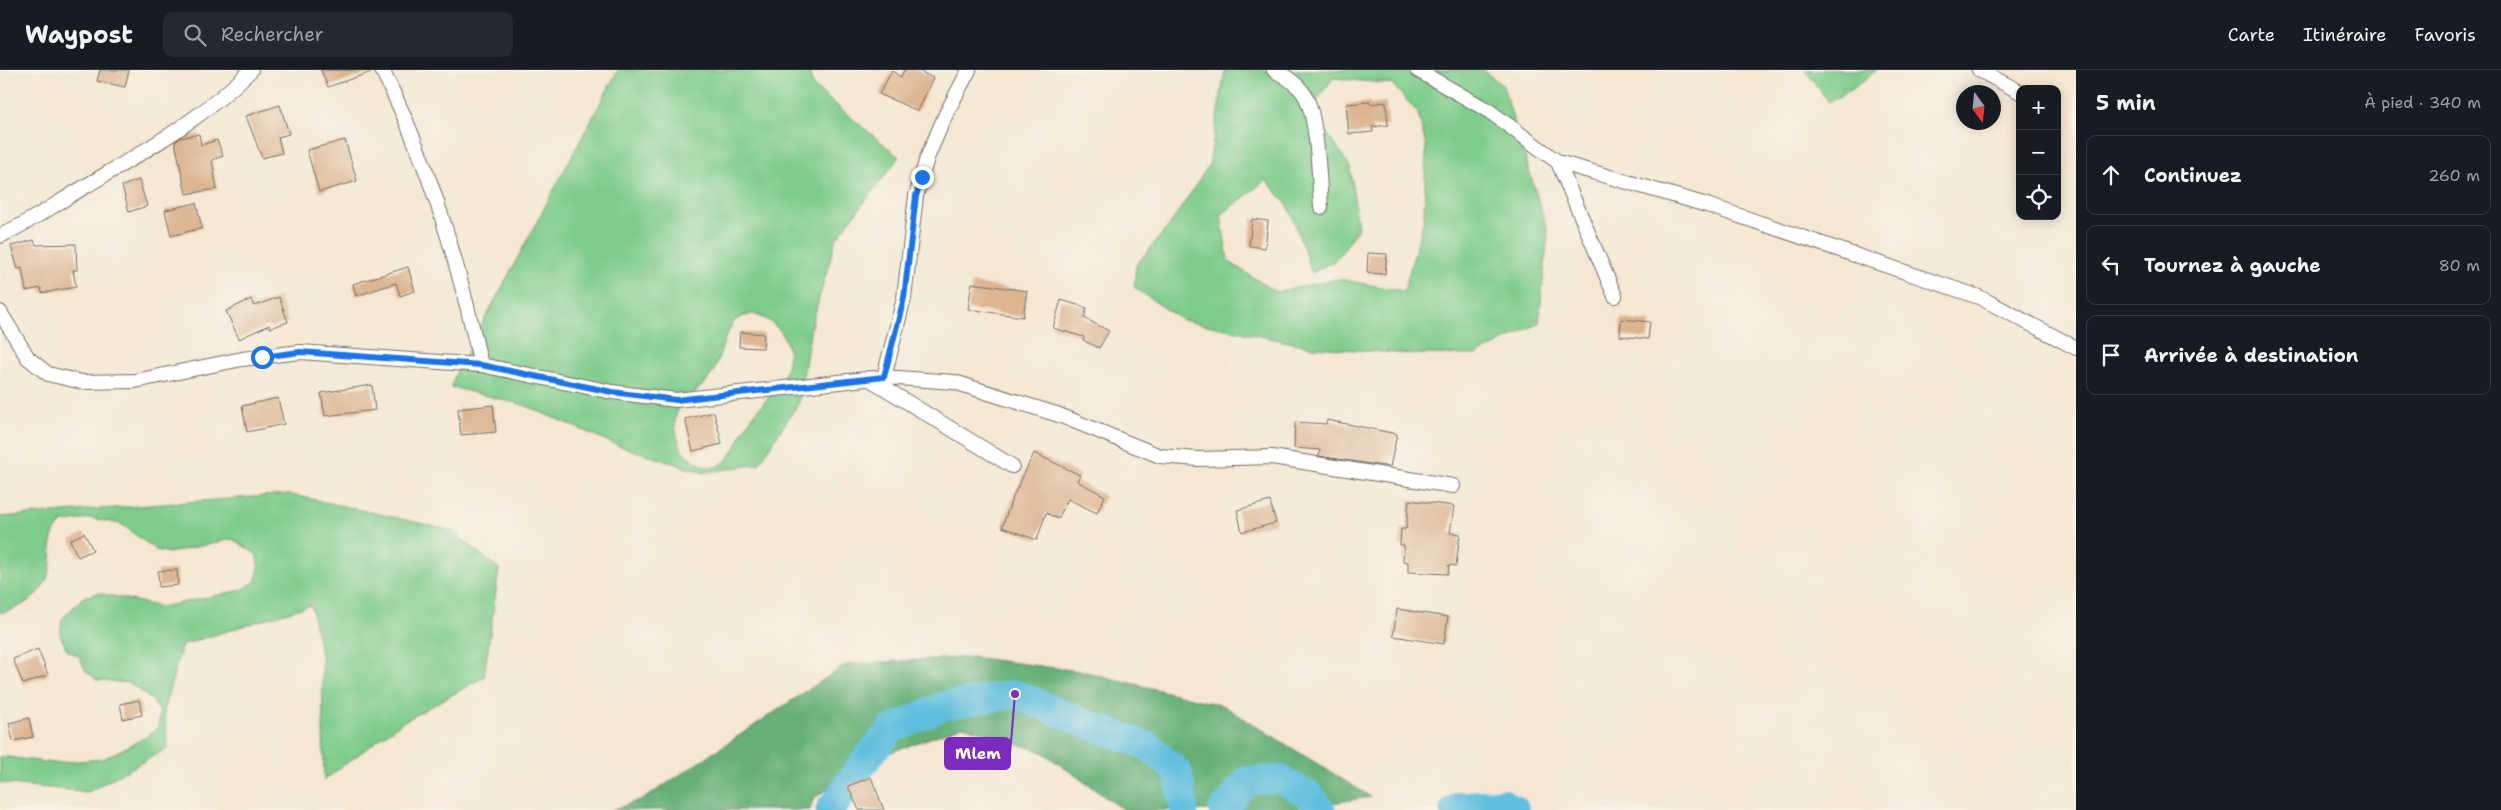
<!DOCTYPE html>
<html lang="fr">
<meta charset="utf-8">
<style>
:root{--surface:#171b24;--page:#242831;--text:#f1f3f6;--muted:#9ea1a6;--line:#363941}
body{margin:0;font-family:"Shantell Sans",sans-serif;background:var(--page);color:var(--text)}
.controls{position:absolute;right:15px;top:15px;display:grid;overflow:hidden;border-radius:10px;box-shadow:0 2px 12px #0003}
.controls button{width:45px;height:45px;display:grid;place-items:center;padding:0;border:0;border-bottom:1px solid var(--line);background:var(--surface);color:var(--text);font:25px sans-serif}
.compass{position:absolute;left:1956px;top:15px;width:45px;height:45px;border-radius:50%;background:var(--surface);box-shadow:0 2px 12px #0003;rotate:165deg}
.stop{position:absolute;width:15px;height:15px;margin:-11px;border:4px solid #1a73e8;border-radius:50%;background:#fff}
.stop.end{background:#1a73e8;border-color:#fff;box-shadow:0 1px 5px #0008}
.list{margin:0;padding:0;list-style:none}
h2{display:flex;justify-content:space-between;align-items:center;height:65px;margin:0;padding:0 20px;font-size:21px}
h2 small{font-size:16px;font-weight:400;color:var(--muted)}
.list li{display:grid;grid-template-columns:32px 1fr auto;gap:15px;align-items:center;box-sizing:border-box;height:80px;margin:0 10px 10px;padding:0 10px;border:1px solid var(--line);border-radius:10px}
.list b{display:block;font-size:19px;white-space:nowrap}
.list em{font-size:16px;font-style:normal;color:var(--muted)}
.icon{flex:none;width:28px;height:28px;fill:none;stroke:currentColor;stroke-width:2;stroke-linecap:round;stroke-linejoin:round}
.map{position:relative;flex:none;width:2076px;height:740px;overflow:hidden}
header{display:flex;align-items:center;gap:30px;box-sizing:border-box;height:70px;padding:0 25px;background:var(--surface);border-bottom:1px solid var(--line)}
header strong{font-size:24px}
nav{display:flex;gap:28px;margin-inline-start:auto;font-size:18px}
.search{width:350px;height:45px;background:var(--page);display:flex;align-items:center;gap:12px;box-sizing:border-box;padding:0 18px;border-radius:10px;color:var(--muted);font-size:19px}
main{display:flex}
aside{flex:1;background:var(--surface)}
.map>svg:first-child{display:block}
</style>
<header>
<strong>Waypost</strong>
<div class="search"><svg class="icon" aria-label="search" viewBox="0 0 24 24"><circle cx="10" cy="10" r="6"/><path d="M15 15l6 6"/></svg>Rechercher</div>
<nav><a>Carte</a><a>Itinéraire</a><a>Favoris</a></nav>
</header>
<main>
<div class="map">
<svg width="2076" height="740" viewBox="0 0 2076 740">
<rect width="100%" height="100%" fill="#f7f3e8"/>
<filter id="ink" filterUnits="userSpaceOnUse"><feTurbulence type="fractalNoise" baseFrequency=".02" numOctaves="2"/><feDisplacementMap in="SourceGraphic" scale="10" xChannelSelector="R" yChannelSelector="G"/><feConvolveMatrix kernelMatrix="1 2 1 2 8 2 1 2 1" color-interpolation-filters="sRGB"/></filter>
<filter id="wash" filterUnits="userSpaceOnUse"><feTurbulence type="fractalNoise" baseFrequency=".0096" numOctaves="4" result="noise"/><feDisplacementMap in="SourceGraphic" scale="20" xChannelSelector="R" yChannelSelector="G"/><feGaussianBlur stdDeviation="1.12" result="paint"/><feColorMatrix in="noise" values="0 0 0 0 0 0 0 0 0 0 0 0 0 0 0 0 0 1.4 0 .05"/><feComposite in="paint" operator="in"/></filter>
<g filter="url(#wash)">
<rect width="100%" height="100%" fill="#f5e7d3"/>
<path fill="#7ecc8b" stroke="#547c5b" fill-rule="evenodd" d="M618,0H809L813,16L899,87L836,169L811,257L799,332L759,394L703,403L617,375L524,335L451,317L456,303ZM753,244C769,249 780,256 786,272C798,305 764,328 748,353C739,366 733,393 714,397C705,399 694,391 687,385C680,380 680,375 677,366C667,328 699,328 713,302C720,289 726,254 739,248C743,246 749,245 753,244Z
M1225,0H1483L1503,16L1548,162L1539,253L1476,285L1413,284L1313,277L1182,250L1134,217L1136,195L1169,156L1209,95ZM1333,8L1392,14L1418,43L1426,76L1424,149L1404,221L1338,209L1276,222L1228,191L1221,145L1266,110L1289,137L1312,203L1337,189L1358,158L1350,97L1311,39Z
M1805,0H1877L1851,20L1829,32Z
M289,424L451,460L499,499L484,607L401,653L324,710L322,591L311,535L182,575L164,639L168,678L88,722L0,713V686L53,693L103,689L146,667L158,657L160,642L152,630L130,613L97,610L85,600L80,587L67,580L60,565L62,549L83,527L99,523L162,537L241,520L255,512L259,498L256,484L232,469L169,483L156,480L121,454L90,448L61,453C47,470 53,473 51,493C49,520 25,538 0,543V447Z"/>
<path fill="#66b077" stroke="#486e51" d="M972,587L1086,602L1224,636L1371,727L1285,740H1124L1042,682L963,656L864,692L813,729L810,740H612L645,728L847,594Z"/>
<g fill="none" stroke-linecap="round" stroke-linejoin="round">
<path stroke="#60bfde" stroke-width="29" d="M830,740L864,692L892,659L943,636L1015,624L1087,654L1150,677L1178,703L1184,740
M1223,740L1247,711L1280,709L1310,726L1321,740
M1454,740L1460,736L1503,733L1515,740"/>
</g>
<g id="blocks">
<path fill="#ddb591" d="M100,0H129L125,17L97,11Z
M321,0H370L371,2L328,17Z
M904,0H917L933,8L918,41L879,24L892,1L901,7Z
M1370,32V34L1386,32L1388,55L1372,57L1373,62L1349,64L1346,34Z
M280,35L289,64L278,67L282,83L262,88L246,46Z
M199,64L201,75L217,70L223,86L212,90L217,119L186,124L175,72L181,68Z
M345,70L357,111L319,122L307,80Z
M139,110L147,136L129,142L122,116Z
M196,133L202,158L171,166L165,140Z
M1252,149L1268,151L1265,178L1249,176Z
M34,170L36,175L76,174L77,200H73L76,217L42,223L41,218L26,221L22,198L18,199L11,176Z
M1368,183L1387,184L1385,204L1367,203Z
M408,197L415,221L400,226L396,213L356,226L353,214Z
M972,213L1027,221L1023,247L968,239Z
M279,227L288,252L270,258L269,255L239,269L226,241L251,229L254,236Z
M1061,230L1087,238L1084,248L1109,261L1099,278L1083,270L1084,267L1053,258Z
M1621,249L1650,252L1648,269L1620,266Z
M740,262L764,264L763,278L739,277Z
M372,315L375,340L325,346L321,323Z
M278,328L284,354L247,362L242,336Z
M493,335L496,362L461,365L458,339Z
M714,342L722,374L693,381L685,349Z
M1327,350L1397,364L1390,397L1319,386L1320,380L1294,378L1295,352L1326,354Z
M1034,383L1080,405L1077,411L1105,426L1097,443L1068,429L1058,449L1046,443L1037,470L1002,457L1012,429Z
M1409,430L1454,436L1450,463L1460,464L1456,496L1449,495L1448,504L1408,502V492L1403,491L1404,475H1400L1401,459H1406Z
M1270,431L1276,453L1242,462L1237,440Z
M84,463L93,480L78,487L70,470Z
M177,500L178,515L159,517L158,501Z
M1397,539L1448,547L1444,574L1393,566Z
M38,579L48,605L23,614L13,589Z
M139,630L142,645L123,649L120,634Z
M29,648L33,667L13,671L9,653Z
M871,707L884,740H859L848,716Z"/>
</g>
</g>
<g filter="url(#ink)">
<use href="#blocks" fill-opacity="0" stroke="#726d66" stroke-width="1"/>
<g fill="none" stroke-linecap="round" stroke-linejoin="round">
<defs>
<path id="street" d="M382,0C430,94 458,192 481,295
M1274,0C1285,6 1297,13 1304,24C1318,46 1319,110 1321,137
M1417,0L1489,41L1558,92L1707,135L1979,227L2076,278
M1979,0L2020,22
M1558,92L1615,226
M0,166C30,152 57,133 86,116C143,82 204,48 251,0
M0,242L28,288L48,304L82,312L135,311L242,289L300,282L481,295L612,322L676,330L884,307L954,312L1059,345L1160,386L1198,389L1272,387L1453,416
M884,307L904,228L916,126L927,88L946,44L969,0
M868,308L1012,396"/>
</defs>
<use href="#street" stroke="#726d66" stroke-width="16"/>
<use href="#street" stroke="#fff" stroke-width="14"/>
</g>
</g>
<g fill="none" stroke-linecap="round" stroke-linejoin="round" filter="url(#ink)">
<path stroke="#1a73e8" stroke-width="6" d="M262,287L300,282L481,295L612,322L676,330L884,307L904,228L916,126L922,107"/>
</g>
<path fill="none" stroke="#7b2cbf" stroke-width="2" d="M1015 624L1010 684"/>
<circle fill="#7b2cbf" stroke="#f7f3e8" stroke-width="2" cx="1015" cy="624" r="5"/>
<rect fill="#7b2cbf" stroke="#7b2cbf" stroke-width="2" x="945" y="668" width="65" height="31" rx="5"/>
<g font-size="16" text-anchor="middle" font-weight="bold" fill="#fff">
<text x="978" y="689">Mlem</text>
</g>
</svg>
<div class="controls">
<button>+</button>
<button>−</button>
<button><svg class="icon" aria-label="locate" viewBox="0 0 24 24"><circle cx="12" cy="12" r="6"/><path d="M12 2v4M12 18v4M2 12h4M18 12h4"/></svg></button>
</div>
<svg class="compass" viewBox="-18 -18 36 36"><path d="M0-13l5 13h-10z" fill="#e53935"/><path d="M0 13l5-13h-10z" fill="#9ea1a6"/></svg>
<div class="stop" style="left:262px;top:287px"></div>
<div class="stop end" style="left:922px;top:107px"></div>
</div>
<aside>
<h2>5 min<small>À pied · 340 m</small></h2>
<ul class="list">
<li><svg class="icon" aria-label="ahead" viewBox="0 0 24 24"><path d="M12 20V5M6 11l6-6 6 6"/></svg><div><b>Continuez</b></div><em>260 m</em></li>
<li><svg class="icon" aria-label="left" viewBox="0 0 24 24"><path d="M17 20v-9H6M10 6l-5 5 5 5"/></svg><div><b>Tournez à gauche</b></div><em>80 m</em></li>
<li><svg class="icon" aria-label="arrive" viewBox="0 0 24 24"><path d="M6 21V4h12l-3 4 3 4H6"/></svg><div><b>Arrivée à destination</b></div></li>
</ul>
</aside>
</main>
